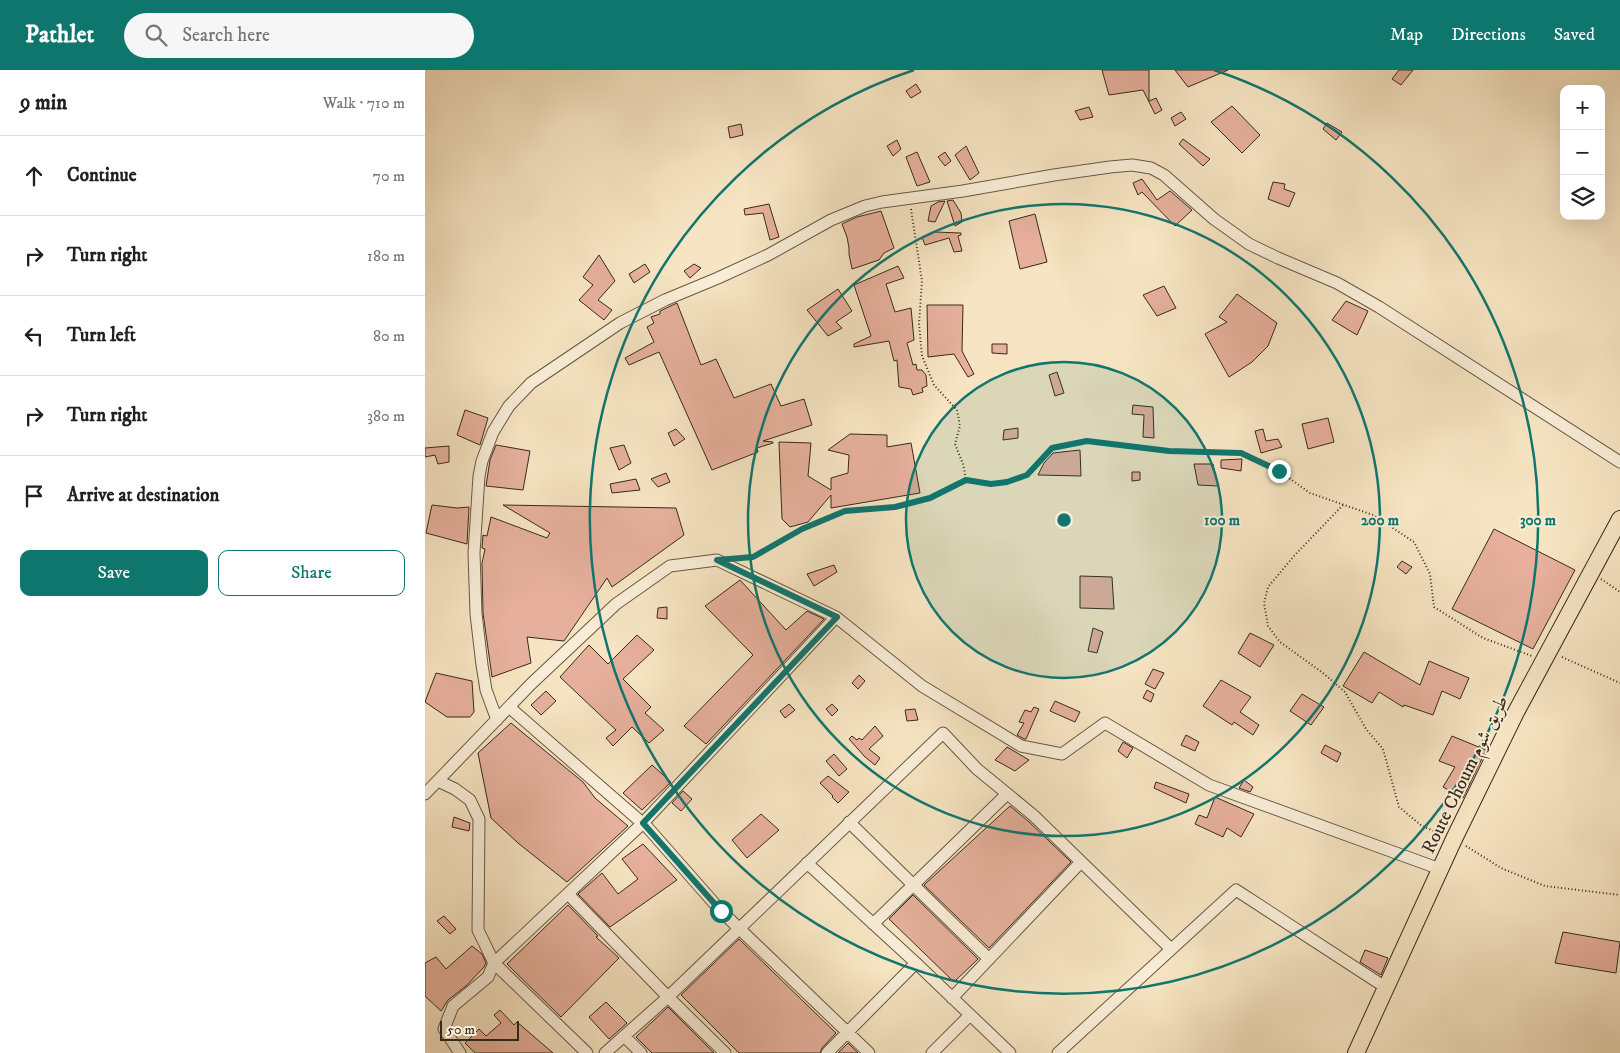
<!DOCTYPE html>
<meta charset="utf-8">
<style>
:root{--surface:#fff;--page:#f6f6f6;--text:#202124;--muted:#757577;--line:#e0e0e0;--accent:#0f766e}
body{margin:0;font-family:"IM FELL DW Pica",Amiri,serif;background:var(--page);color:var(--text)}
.controls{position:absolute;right:15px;top:15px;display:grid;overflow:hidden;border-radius:10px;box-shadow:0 5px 20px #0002}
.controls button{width:45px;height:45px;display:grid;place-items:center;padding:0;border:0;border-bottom:1px solid var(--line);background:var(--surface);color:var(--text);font:25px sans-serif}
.scale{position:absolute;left:15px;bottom:12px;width:79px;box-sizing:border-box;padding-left:5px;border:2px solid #372a1b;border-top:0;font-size:14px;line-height:18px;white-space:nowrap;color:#372a1b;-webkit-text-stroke:4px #f9edd7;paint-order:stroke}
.stop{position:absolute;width:15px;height:15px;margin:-11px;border:4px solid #0f766e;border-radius:50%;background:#fff}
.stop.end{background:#0f766e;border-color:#fff;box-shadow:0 1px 5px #0008}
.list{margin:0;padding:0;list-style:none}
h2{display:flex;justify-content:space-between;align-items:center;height:65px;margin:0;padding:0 20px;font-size:21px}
h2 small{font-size:16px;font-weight:400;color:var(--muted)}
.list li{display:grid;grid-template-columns:32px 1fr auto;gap:15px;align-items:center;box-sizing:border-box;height:80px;padding:0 20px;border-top:1px solid var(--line)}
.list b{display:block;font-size:19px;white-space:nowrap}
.list em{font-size:16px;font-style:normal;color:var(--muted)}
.actions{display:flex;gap:10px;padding:15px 20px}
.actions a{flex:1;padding:11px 0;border:1px solid var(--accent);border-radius:10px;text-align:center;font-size:18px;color:var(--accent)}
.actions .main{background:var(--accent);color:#fff}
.icon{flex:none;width:28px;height:28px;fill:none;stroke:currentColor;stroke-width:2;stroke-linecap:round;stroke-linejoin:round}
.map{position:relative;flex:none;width:1195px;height:983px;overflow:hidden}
header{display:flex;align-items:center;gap:30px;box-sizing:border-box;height:70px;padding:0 25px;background:var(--accent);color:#fff}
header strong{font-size:24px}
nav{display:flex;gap:28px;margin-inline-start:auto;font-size:18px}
.search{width:350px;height:45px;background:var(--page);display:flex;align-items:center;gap:12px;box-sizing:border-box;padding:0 18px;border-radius:28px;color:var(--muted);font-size:19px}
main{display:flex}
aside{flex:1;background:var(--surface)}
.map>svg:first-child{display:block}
</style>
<header>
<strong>Pathlet</strong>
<div class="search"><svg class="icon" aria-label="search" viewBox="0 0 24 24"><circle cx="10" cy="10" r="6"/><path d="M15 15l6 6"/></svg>Search here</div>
<nav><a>Map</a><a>Directions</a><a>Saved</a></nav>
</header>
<main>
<aside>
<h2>9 min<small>Walk · 710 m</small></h2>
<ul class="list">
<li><svg class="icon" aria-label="ahead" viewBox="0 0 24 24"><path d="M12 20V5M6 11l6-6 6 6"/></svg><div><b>Continue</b></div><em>70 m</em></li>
<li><svg class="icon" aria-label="right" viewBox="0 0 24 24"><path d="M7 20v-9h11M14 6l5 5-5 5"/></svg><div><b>Turn right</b></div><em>180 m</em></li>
<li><svg class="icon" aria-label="left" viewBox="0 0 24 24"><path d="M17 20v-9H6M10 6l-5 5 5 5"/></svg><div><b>Turn left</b></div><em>80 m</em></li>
<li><svg class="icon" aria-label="right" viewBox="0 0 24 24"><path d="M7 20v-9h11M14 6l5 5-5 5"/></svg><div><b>Turn right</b></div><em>380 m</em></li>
<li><svg class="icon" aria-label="arrive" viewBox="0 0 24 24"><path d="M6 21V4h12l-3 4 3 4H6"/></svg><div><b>Arrive at destination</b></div></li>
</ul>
<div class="actions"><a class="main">Save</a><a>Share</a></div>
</aside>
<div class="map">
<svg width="1195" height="983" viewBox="0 0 1195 983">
<rect width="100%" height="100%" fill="#f6e4c2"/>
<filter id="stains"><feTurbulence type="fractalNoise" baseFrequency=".004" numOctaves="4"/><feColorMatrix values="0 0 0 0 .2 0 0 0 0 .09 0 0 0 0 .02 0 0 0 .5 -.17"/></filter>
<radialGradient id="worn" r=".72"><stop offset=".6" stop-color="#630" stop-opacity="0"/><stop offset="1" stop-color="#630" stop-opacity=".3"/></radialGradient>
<path fill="#e6b09c" stroke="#372a1b" d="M677,0H724V31L731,28L737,40L730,44L718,20L684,25Z
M750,0H803L763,17Z
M974,0H988L976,15L967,9Z
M491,14L496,22L486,28L481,21Z
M807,36L835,65L817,83L786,52Z
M664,37L668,47L655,50L650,41Z
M756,42L761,49L750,56L746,48Z
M902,53L917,62L911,70L898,59Z
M316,54L318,65L305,68L303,57Z
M758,69L785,89L778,96L754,74Z
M472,70L476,79L468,86L462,76Z
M541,76L554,103L545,110L530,85Z
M492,82L505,112L492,116L481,87Z
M520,82L526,91L520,96L513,87Z
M717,109L732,130L745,121L767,140L750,156L717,122L713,125L708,113Z
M848,112L860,114L859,119L870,123L864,137L843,129Z
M528,130L536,143L537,152L530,156L522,131Z
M520,131L510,152L503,151L506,136L513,132Z
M344,134L354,167L345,170L338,143L320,145L319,139Z
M456,141L469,178L459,183L454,190L427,199L424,184V178L422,167L417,154L432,147Z
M610,144L622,192L595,199L584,151Z
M510,162L536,163V165L533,166L537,181L529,182L524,168L500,175L497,167Z
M174,185L190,211L173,230L187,240L179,250L154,230L168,215L158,207Z
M220,194L225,202L209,213L204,204Z
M269,194L276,198L265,208L259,201Z
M473,196L479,208L461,214L470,242L486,238L489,270L482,273L488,295L491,294L492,300H497L501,305L502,316L497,318L498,322L488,325L486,319L474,317L472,290L469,291L464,271L429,277V274L446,266L429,215Z
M739,216L751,238L732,246L718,225Z
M413,219L427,241L411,252L417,258L403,266L382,240Z
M812,224L852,253L843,276L827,292L804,307L780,264L802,252L794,247Z
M921,231L943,241L932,265L907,250Z
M252,233L276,295L291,289L309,328L346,314L356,336L379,329L387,355L338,371L348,372V373L332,378L333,382L287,400L234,282L204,295L200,288L229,272L222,257L229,253L226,247L235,244V241Z
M502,235H538L537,281L549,304L543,307L529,284L503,287Z
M567,274H582V284L567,283Z
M632,302L639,323L630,326L624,305Z
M708,335L728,337L729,368L718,367L719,345L707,344Z
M40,340L63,348L55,375L32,365Z
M903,348L909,372L883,379L877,354Z
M593,358V368L578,370L579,360Z
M251,359L260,369L249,376L243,363Z
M838,359L841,371L853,369L857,377L836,383L830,361Z
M425,364L462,365V377L486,373L495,423L406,438V425L383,452L365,457L357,449L354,372L386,373L383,406L406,420V408L423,403L424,385L403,380Z
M71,375L105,381L98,420L61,416L65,390Z
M199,375L206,393L194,400L185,378Z
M24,376V392L13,394L10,385L0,387V378Z
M655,380L656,406L613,405L619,393L628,383Z
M817,389L816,401L796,398V390Z
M769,394H788L793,416L773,415Z
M707,402H715V410L707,411Z
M241,403L245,412L233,417L226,409Z
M211,409L215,420L187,423L185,414Z
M7,435L32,438L44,437L42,474L1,463Z
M78,435L251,438L259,465L187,517L182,508L139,571L102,567L106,593L67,607L58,543L57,493L60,479L57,478L58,465L62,466L66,447L122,468L125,463Z
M1069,459L1150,500L1108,579L1027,539Z
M977,491L987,497L981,504L972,497Z
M409,495L412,502L389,516L382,504Z
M655,506L687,507L689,539L655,538Z
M315,510L361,560L382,541L399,549L281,674L259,656L328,585L280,536Z
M242,537V549L232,548L233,538Z
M668,558L678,562L672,583L663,581Z
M825,563L849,575L835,597L813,583Z
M212,565L229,580L198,609L226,637L220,643L239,660L224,673L207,657L188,676L181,668L191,660L135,607L164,575L183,594Z
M939,582L995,615L1004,591L1044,608L1035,629L1017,621L1008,645L979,635L978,637L954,622L947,633L918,616Z
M728,599L739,603L730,619L720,614Z
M11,603L47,611L49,642L45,647H22L0,632Z
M434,605L440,611L433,619L427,613Z
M796,610L826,627L815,642L834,655L828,665L809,652L807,655L778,636Z
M722,620L729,624L726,632L718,628Z
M121,621L131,631L116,645L106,635Z
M877,624L899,637L886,655L865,641Z
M630,631L655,642L650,652L625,641Z
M364,634L370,640L360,648L355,641Z
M407,634L413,640L407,646L401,639Z
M609,637L614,639L601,669H599L592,665L599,653L594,652L600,640L606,642Z
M490,639L493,650L482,651L480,640Z
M86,653L158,712L170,728L203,756L142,812L93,773L66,748L53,683Z
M450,656L458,666L444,679L455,688L450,695L440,687L424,669L427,666L432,670L434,668L437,670Z
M761,665L774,672L770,681L756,675Z
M1027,666L1061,680L1038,728L1018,717L1030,697L1014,691Z
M698,672L708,678L702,688L693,681Z
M900,675L916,683L912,692L896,683Z
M582,677L604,690L590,701L570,690Z
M409,684L422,699L414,706L401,691Z
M227,695L246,712L217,740L198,723Z
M403,706L424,722L413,733L407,727L408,726L395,713Z
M819,710L828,717L825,722L814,718Z
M731,712L764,724L761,733L729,718Z
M258,721L267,729L256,741L247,733Z
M790,727L829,744L816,767L802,758L798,767L770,754L774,745L782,748Z
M585,736L603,751L646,792L564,878L499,815Z
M336,744L354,760L322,788L307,770Z
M29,747L45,753L44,761L27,757Z
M218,774L252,810L185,857L153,824L177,803L193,824L213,809L197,789Z
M488,825L553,889L529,912L464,849Z
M143,835L173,866L171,867L194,888L136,947L82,894Z
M19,846L31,859L25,864L12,851Z
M1138,862L1195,872L1191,903L1130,893Z
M314,869L411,963L397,978L395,983H314L256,925Z
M47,876L57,884L61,893L59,897L41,916L23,930L16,941L0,926V893L11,887L21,899Z
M940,880L963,888L956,905L935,892Z
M181,932L202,953L184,969L164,947Z
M243,937L289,983H227L211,967Z
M75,940L89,955L92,952L128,983H50L40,973L54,959L61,966L76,953L69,945Z
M423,973L433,983H413Z"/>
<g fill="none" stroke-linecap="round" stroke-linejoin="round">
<defs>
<path id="minor" d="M84,637L223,758L296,841L444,983
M72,650L61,620L57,595L51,544L49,483L54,406L57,391L68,362L84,336L106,313L195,253L240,230L293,208L343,185L406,150L440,136L457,132L538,121L629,105L685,97L707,95L726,98L739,105L789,149L824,174L853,188L912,213L954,237L1195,392
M13,711L30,719L45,730L54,749L53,860L69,893L63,907L28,936L19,959L35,983
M0,724L106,614L191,534L245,496L292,490L411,547L497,616L596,676L637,684L680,653L784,715L1015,799
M424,752L564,889
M382,793L491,893L585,983
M143,824L243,927L518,663L552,699L608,745L746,879
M448,854L582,724
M527,928L656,792
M199,966L216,983
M162,983L69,893L218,753L411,547
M180,983L243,927L300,983
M402,983L491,893
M507,983L545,945
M633,983L811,820L960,917"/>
<path id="highway" d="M931,983L1029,769L1091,642L1195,449"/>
</defs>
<use href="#minor" stroke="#675845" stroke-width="13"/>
<use href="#highway" stroke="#372a1b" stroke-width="18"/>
<path stroke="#372a1b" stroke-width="2" stroke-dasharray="1 2.5" stroke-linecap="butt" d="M486,139L497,211L494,254L497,286L509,315L532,340L535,356L530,374L538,394L541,409
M918,435L869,486L843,517L839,533L843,556L855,572L898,603L920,622L941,659L958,679L974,737L997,756L1016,764
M315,488L329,487L377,459L420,441L470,437L505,428L541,409L566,414L582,412L602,405L627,378L662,371L744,381L816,383L854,401L885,423L948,445L989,472L1005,504L1009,537L1058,568L1107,586
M1176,509L1195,522
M1137,587L1195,613
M1041,776L1076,798L1120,816L1195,825"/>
<use href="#minor" stroke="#f9edd7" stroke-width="11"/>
<use href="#highway" stroke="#f6e4c2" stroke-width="16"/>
</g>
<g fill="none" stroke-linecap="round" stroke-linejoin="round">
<path stroke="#0f766e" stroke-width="6" d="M296,841L218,753L412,547L292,490L328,487L377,459L420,441L470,437L505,428L541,410L566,414L582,412L602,405L627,378L662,371L744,381L816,383L854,401"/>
</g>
<circle cx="639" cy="450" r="158" fill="#0f766e" fill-opacity=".12"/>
<g fill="none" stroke="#0f766e" stroke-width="2.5">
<circle cx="639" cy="450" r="158"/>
<circle cx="639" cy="450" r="316"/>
<path d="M789 0A474 474 0 1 1 489 0"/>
</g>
<g text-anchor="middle" stroke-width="4" stroke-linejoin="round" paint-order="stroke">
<g font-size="19" fill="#372a1b" stroke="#f9edd7">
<text transform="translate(1039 704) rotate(-64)" y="7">Route Choum طريق شوم</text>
</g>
</g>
<circle cx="639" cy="450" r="8" fill="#0f766e" stroke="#f9edd7" stroke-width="2.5"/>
<g font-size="15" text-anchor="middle" font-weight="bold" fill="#0f766e" stroke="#f9edd7" stroke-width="4" stroke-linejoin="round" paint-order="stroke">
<text x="797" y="455">100 m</text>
<text x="955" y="455">200 m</text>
<text x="1113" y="455">300 m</text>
</g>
<rect width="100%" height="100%" filter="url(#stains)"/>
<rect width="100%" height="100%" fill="url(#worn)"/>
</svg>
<div class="controls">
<button>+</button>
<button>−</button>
<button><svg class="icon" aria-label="layers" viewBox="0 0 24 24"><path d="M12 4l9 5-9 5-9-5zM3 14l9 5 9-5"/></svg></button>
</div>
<div class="scale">50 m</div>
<div class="stop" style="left:296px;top:841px"></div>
<div class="stop end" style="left:854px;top:401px"></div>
</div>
</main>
